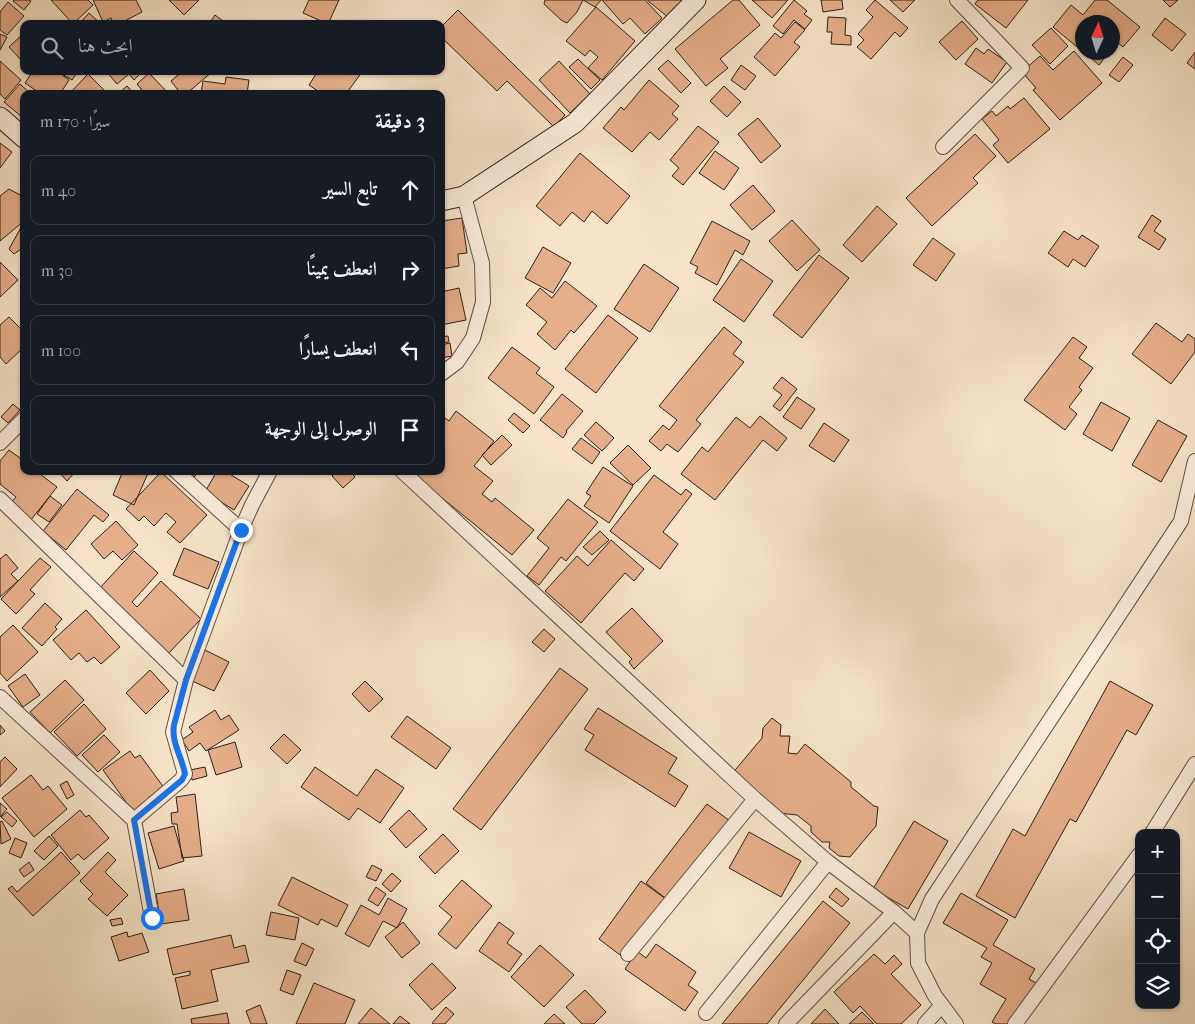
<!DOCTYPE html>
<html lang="ar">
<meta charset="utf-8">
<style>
:root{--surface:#171b24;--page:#20242c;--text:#f1f3f6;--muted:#9ea1a6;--line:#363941}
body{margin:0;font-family:"IM FELL French Canon",Amiri,serif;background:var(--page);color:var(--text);direction:rtl}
.controls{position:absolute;right:15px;bottom:15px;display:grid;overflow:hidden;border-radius:10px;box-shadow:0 1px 4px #0004}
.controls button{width:45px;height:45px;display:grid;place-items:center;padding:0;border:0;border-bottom:1px solid var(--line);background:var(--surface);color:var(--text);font:25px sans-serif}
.compass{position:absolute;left:1075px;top:15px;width:45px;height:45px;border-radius:50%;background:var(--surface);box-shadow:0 1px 4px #0004;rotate:4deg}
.stop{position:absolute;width:15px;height:15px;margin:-11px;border:4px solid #1a73e8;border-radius:50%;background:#fff}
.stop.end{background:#1a73e8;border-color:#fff;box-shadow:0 1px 5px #0008}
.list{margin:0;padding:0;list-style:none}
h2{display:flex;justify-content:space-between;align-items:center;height:65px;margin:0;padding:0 20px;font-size:21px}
h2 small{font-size:16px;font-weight:400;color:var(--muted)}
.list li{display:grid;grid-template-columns:32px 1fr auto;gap:15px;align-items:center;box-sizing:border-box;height:70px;margin:0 10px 10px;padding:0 10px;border:1px solid var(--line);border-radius:10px}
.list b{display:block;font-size:19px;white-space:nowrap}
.list em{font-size:16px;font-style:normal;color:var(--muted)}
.icon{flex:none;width:28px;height:28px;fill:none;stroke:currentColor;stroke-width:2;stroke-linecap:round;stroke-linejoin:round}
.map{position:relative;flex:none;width:1195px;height:1024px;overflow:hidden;direction:ltr}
.search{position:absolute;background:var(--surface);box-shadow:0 1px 4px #0004;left:20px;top:20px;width:425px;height:55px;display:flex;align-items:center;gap:12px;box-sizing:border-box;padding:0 18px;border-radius:10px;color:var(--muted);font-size:19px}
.panel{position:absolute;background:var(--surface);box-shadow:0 1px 4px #0004;left:20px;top:90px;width:425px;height:385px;border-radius:10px;direction:rtl}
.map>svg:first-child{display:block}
</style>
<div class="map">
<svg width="1195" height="1024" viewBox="0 0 1195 1024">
<rect width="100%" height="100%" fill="#f7e4c8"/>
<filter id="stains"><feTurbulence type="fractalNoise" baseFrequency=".004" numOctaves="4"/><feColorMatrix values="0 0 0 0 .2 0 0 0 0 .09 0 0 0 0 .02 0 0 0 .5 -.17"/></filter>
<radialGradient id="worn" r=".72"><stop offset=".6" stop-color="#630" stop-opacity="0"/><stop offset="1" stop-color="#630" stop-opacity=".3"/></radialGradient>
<path fill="#e6af8b" stroke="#2e1f19" d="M14,0H29L31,1L24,10L13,1Z
M51,0H88L93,5L73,24Z
M93,0H136L142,12L119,24H113L111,18L103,22Z
M169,0H199L184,15Z
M309,0H339L328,24L303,13Z
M545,0H601L595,7L583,0L577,12L567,23L561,20L544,4Z
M602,0H645L662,18L645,34L630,18L623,24Z
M647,0H684L669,18Z
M733,0H739L760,25L720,59L728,68L706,86L675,49Z
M752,0H788L772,18Z
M794,0L807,11L804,14L812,20L805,29L794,20L783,34L773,26Z
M821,0H842L843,9L823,12Z
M875,0L908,28L900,37L895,32L871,59L857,47L864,40L858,34L873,17L866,10Z
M890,0H915L903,12Z
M978,0H1028L1006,28L975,4Z
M1095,0H1107L1140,27L1123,47L1117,42L1112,48V22H1082V51L1053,27L1071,5L1083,15Z
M1163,0H1178L1170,7Z
M8,2L24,16L7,35L0,30V12Z
M596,7L635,41L602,80L588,68L598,57L590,50L585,56L566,41Z
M458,10L565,115L554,127L507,81L497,91L441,37V27Z
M89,13L101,24H79Z
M215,15L227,24H209Z
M828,17L846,18L845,35L851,36V45L831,44L832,32H827Z
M1165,18L1186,34L1172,51L1152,35Z
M962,21L978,39L956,60L939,42Z
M795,22L805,30L794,42L800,47L775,76L754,57L775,33L781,38Z
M1051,28L1068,46L1050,64L1032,45Z
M24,33V58L21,60L9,47Z
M0,34L7,37L0,50Z
M976,48L984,54L988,49L1007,62L992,83L965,64Z
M1074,51L1102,83L1060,120L1033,90L1036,88L1022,72L1040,56L1053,70Z
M1084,52H1109L1099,65Z
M1195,52V69L1187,63Z
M1123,57L1133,65L1119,82L1109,75Z
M578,59L600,80L591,89L569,67Z
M668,60L691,83L681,93L658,69Z
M0,61L21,80L5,99L0,94Z
M559,61L590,94L570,113L539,80Z
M741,65L756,76L745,90L731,80Z
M33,71H57L69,80L60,94H41L25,83Z
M57,71H78L72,80Z
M106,71H143L134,80L129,74L117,84Z
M183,71H212V72L186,94H181L171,81Z
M318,71H361L362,72L346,94H322L309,85Z
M149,73L169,94H161L158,91L154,94H145L137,84Z
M88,74L108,94H69Z
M226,77L249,80L247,94H201L203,81L225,84Z
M649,80L679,106L672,114L678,119L659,140L650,132L632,152L603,128L621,107L624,110Z
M20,84L31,94H24V103L21,106L24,108V115L22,117L4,102Z
M127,86L134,94H118Z
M724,86L741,102L727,117L710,101Z
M1024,98L1050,129L1008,163L993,145L999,140L982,119L992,111L996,116L1008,106L1010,109Z
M758,118L781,146L761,163L738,134Z
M698,126L719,142L683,185L672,176L679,168L670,160Z
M975,134L996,156L973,178L978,183L932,226L906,198Z
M0,143L12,152L0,168Z
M715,151L739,168L724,190L699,173Z
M580,153L630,196L607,224L592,211L584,222L572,212L560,226L536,206Z
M753,185L775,211L752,230L730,205Z
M9,189L24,197V221L0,241V196Z
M877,206L897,224L862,262L843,245Z
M1152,215L1161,221L1154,231L1166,239L1159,250L1138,237Z
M462,218L467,253L458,254L459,266L441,269V221Z
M792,220L820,250L797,271L769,241Z
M712,221L750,241L743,255L735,250L717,285L695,273L698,267L690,263Z
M24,222V247L14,254L9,249Z
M1064,231L1078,240L1082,235L1099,246L1085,267L1073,259L1068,267L1048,253Z
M933,238L955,254L936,281L913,265Z
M543,247L571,263L553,293L525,278Z
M819,255L849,278L802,338L773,315Z
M741,259L773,281L744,322L713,300Z
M0,262L18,280L0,297Z
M644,264L679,288L650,332L614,309Z
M565,281L597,306L574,333L571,330L555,350L537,334L547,322L526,305L540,288L552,298Z
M459,288L466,320L441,325V292Z
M608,315L638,338L596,393L565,369Z
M9,317L24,332V347L6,364L0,357V325Z
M1156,323L1182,342L1188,334L1195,339V352L1171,384L1132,354Z
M724,327L742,342L733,354L744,362L696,420L701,424L678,452L667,444L661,451L649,441L663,425L669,430L677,420L659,406Z
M448,336L449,342L441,343V337Z
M1073,337L1087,347L1079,358L1093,368L1079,387L1082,390L1069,407L1077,414L1065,430L1024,400Z
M450,343L452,356L441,358V345Z
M512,347L540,368L536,373L554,387L534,414L488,378Z
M782,377L797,389L780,411L773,406L782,395L773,388Z
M562,394L583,411L566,431L567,432L563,438L540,420Z
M797,397L815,409L801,429L783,417Z
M1101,402L1130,418L1112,451L1083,434Z
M13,404L20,410L8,423L1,417Z
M456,411L494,441L474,466L493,481L482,494L492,502L495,498L534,530L512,555L409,471H441V415L449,421Z
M514,413L530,426L523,433L508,420Z
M760,416L787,438L777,451L763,440L715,500L681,474L702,447L708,452L736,417L750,428Z
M1158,420L1187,436L1161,482L1132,465Z
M596,422L614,438L602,451L584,435Z
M824,423L849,440L834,462L809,446Z
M502,435L512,445L491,465L482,455Z
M581,438L600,452L592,464L572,449Z
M628,445L651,468L633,485L610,463Z
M9,450L24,461V471H36L57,487L30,521L9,505L16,497L0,484V461Z
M603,467L633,486L609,523L584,506L591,496L586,493Z
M58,471H76L67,481Z
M123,471H149L134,505L113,495Z
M189,471H200L194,477Z
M217,471H225L249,486L234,510L205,492Z
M337,471H350L355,477L343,488L332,476Z
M161,472L207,515L180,543L167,532L176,522L166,513L154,526L144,516L139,521L126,509Z
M654,475L681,495L686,489L692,494L663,532L678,544L660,569L610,531Z
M77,489L109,515L103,522L94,515L66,550L43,531Z
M50,496L62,505L49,522L37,514Z
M568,499L598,522L566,561L561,557L539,585L527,576L549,548L537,538Z
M116,521L138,545L122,560L113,551L104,559L91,544Z
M600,531L609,540L592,555L583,547Z
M611,540L644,569L634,581L625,573L581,623L545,591L577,556L588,566Z
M184,548L219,562L208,589L173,575Z
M134,551L158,573L132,602L137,607L161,581L201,619L168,654L98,590Z
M6,554L18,568L11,574L18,581L0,597V559Z
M40,558L51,567L30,590L35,594L16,614L1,599Z
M45,603L62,619L55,627L57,629L42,646L22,628Z
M632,608L663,641L634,669L629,662L632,659L606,632Z
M86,610L120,647L101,664L94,657L87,662L79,653L71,660L53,640Z
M13,625L38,652L7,681L0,673V637Z
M544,629L555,639L544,652L532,642Z
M205,650L229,662L214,691L190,680Z
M560,668L588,689L481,830L453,809Z
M150,670L169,691L146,714L126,693Z
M25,674L40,695L23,707L8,686Z
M65,680L84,700L50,733L30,712Z
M365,681L383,699L369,712L352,694Z
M1110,681L1153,705L1136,735L1127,730L1076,822L1070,819L1015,918L976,896L1013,829L1025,836Z
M84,704L106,729L77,756L54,732Z
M598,708L677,758L668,773L688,786L675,807L585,750L594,735L584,729Z
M215,710L221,720L229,715L239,730L206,751L200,743L189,751L182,740L193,732L189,727Z
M407,716L451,748L436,769L391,737Z
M772,718L781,725L780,736H790L788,753L797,754L805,744L851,782V787L874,806L878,807L876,826L850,857L839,856L829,848L830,842H822L811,832V826L797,815L778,813L731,775L762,738L763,728Z
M0,725L5,731L0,735Z
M284,734L301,750L287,764L270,748Z
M104,735L120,752L98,772L82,755Z
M235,742L242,767L216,775L208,750Z
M130,751L135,758L140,755L165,789L133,812L103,770Z
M5,757L17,769L0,787V762Z
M205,767L207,776L192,780L190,770Z
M315,767L357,796L376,769L404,788L380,823L358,808L349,820L301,787Z
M31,775L43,790L48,786L67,809L34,837L2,798Z
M67,781L74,795L67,799L60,785Z
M195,794L202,856L182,858L177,824H172L171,813L178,812L176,797Z
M0,803L7,809L0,817Z
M707,804L730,821L669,901L646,883Z
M80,810L86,817L89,815L109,838L84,860L78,854L71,860L51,835Z
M409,810L427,829L406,848L389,829Z
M7,812L17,821L12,827L1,817Z
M2,821L11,839L1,844L0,822Z
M914,821L948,841L908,909L873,889Z
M174,826L184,861L159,869L148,833Z
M749,832L801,861L781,897L729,868Z
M443,834L459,851L435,874L419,857Z
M49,836L58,846L44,860L34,851Z
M15,838L27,843L21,858L9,853Z
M61,852L80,873L33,916L8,889L12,886L17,892Z
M108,852L116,860L105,872L128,895L107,916L88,899L93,894L80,881Z
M29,862L34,870L24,877L19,870Z
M372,865L382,870L376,881L366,877Z
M392,873L401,881L391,892L382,884Z
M292,877L348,905L337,927L321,919L318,925L278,905Z
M462,880L492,906L456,949L438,934L452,917L439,906Z
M641,881L666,899L624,958L599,939Z
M376,887L386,894L378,906L368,900Z
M836,888L849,899L842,907L829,897Z
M184,889L189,920L161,924L156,894Z
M961,893L1008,920L993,945L1035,969L1029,979L1036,983L1012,1024H996L992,1022L1006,999L980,984L992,963L981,957L987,948L943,923Z
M388,898L407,909L397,928L383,921L369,947L345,934L361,905L379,915Z
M823,901L850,923L767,1024H722Z
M271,912L299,918L295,940L266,935Z
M121,918L123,924L112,926L110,920Z
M403,922L420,943L402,958L385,937Z
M499,922L514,933L507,943L522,954L509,972L479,951Z
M127,932L128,937L142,933L149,952L119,961L111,937Z
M231,935L234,948L245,945L249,962L211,970L218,1001L182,1009L175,978L190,975V971L173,975L167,949Z
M302,943L314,949L306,966L294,961Z
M656,944L696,972L688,985L698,992L685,1011L625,969L637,951L646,958Z
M540,945L574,975L544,1007L511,977Z
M874,954L885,964L894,955L902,964L891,974L921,1005L901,1024H877L860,1006L853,1013L834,992Z
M432,963L456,988L432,1010L409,985Z
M287,970L301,975L293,995L280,990Z
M314,983L355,1000L345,1024H296Z
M585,990L606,1012L594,1024H582L566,1007Z
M260,1005L267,1024H251L246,1011Z
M446,1007L454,1014L445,1024H434L432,1023Z
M371,1008L390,1024H358Z
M825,1009L839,1024H811Z
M862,1012L874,1024H849Z
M227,1013L229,1024H192L191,1019Z
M554,1014L565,1024H544Z
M400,1016L410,1024H393Z"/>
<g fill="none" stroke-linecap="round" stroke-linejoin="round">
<defs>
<path id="street" d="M943,147L1022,68L957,0
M441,374L457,362L473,338L483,302L482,263L464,196
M0,443L24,419
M176,471L241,530
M402,471L755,799L828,862L894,912L917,933
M0,499L186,680
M0,697L134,820L152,918
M134,820L181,780L185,774L173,732L186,680L241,530L252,505L270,471
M1152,833L1195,764
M628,954L755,799
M706,1013L828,862
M786,1024L894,912
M925,1024L942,1005
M956,1024L935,996L918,963L917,933L932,899L1181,521L1195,461
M1015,1024L1139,855"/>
<path id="secondary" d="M0,117L24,138
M441,201L464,196L575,123L696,0"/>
</defs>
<use href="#street" stroke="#605045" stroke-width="16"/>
<use href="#secondary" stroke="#2e1f19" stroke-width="21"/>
<use href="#street" stroke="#faeddb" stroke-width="14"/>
<use href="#secondary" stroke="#faeddb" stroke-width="19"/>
</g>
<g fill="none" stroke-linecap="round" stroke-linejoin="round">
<path stroke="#1a73e8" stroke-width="6" d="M152,918L134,820L182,780L185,774C182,757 171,742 174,725L186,680L241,530"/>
</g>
<rect width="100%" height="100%" filter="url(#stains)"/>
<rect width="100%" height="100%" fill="url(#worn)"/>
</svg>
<div class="controls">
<button>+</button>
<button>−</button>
<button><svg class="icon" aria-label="locate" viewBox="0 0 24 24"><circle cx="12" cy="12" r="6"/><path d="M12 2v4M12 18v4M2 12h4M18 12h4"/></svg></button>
<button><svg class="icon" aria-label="layers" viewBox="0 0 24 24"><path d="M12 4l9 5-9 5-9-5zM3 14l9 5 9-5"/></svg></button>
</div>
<svg class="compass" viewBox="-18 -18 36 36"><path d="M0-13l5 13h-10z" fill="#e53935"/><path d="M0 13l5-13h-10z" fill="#9ea1a6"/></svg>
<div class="stop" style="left:152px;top:918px"></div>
<div class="stop end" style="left:241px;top:530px"></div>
<div class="search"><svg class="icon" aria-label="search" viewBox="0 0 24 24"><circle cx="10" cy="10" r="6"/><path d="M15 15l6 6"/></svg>ابحث هنا</div>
<section class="panel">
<h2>3 دقيقة<small>سيرًا · 170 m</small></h2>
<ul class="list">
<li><svg class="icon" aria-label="ahead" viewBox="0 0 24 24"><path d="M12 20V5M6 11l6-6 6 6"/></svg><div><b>تابع السير</b></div><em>40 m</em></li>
<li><svg class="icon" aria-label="right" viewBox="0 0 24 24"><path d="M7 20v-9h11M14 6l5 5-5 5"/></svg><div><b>انعطف يمينًا</b></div><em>30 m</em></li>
<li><svg class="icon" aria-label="left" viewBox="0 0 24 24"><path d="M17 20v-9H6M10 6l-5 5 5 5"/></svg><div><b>انعطف يسارًا</b></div><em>100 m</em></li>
<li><svg class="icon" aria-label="arrive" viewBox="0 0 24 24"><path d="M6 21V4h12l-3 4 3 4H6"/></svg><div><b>الوصول إلى الوجهة</b></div></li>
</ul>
</section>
</div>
